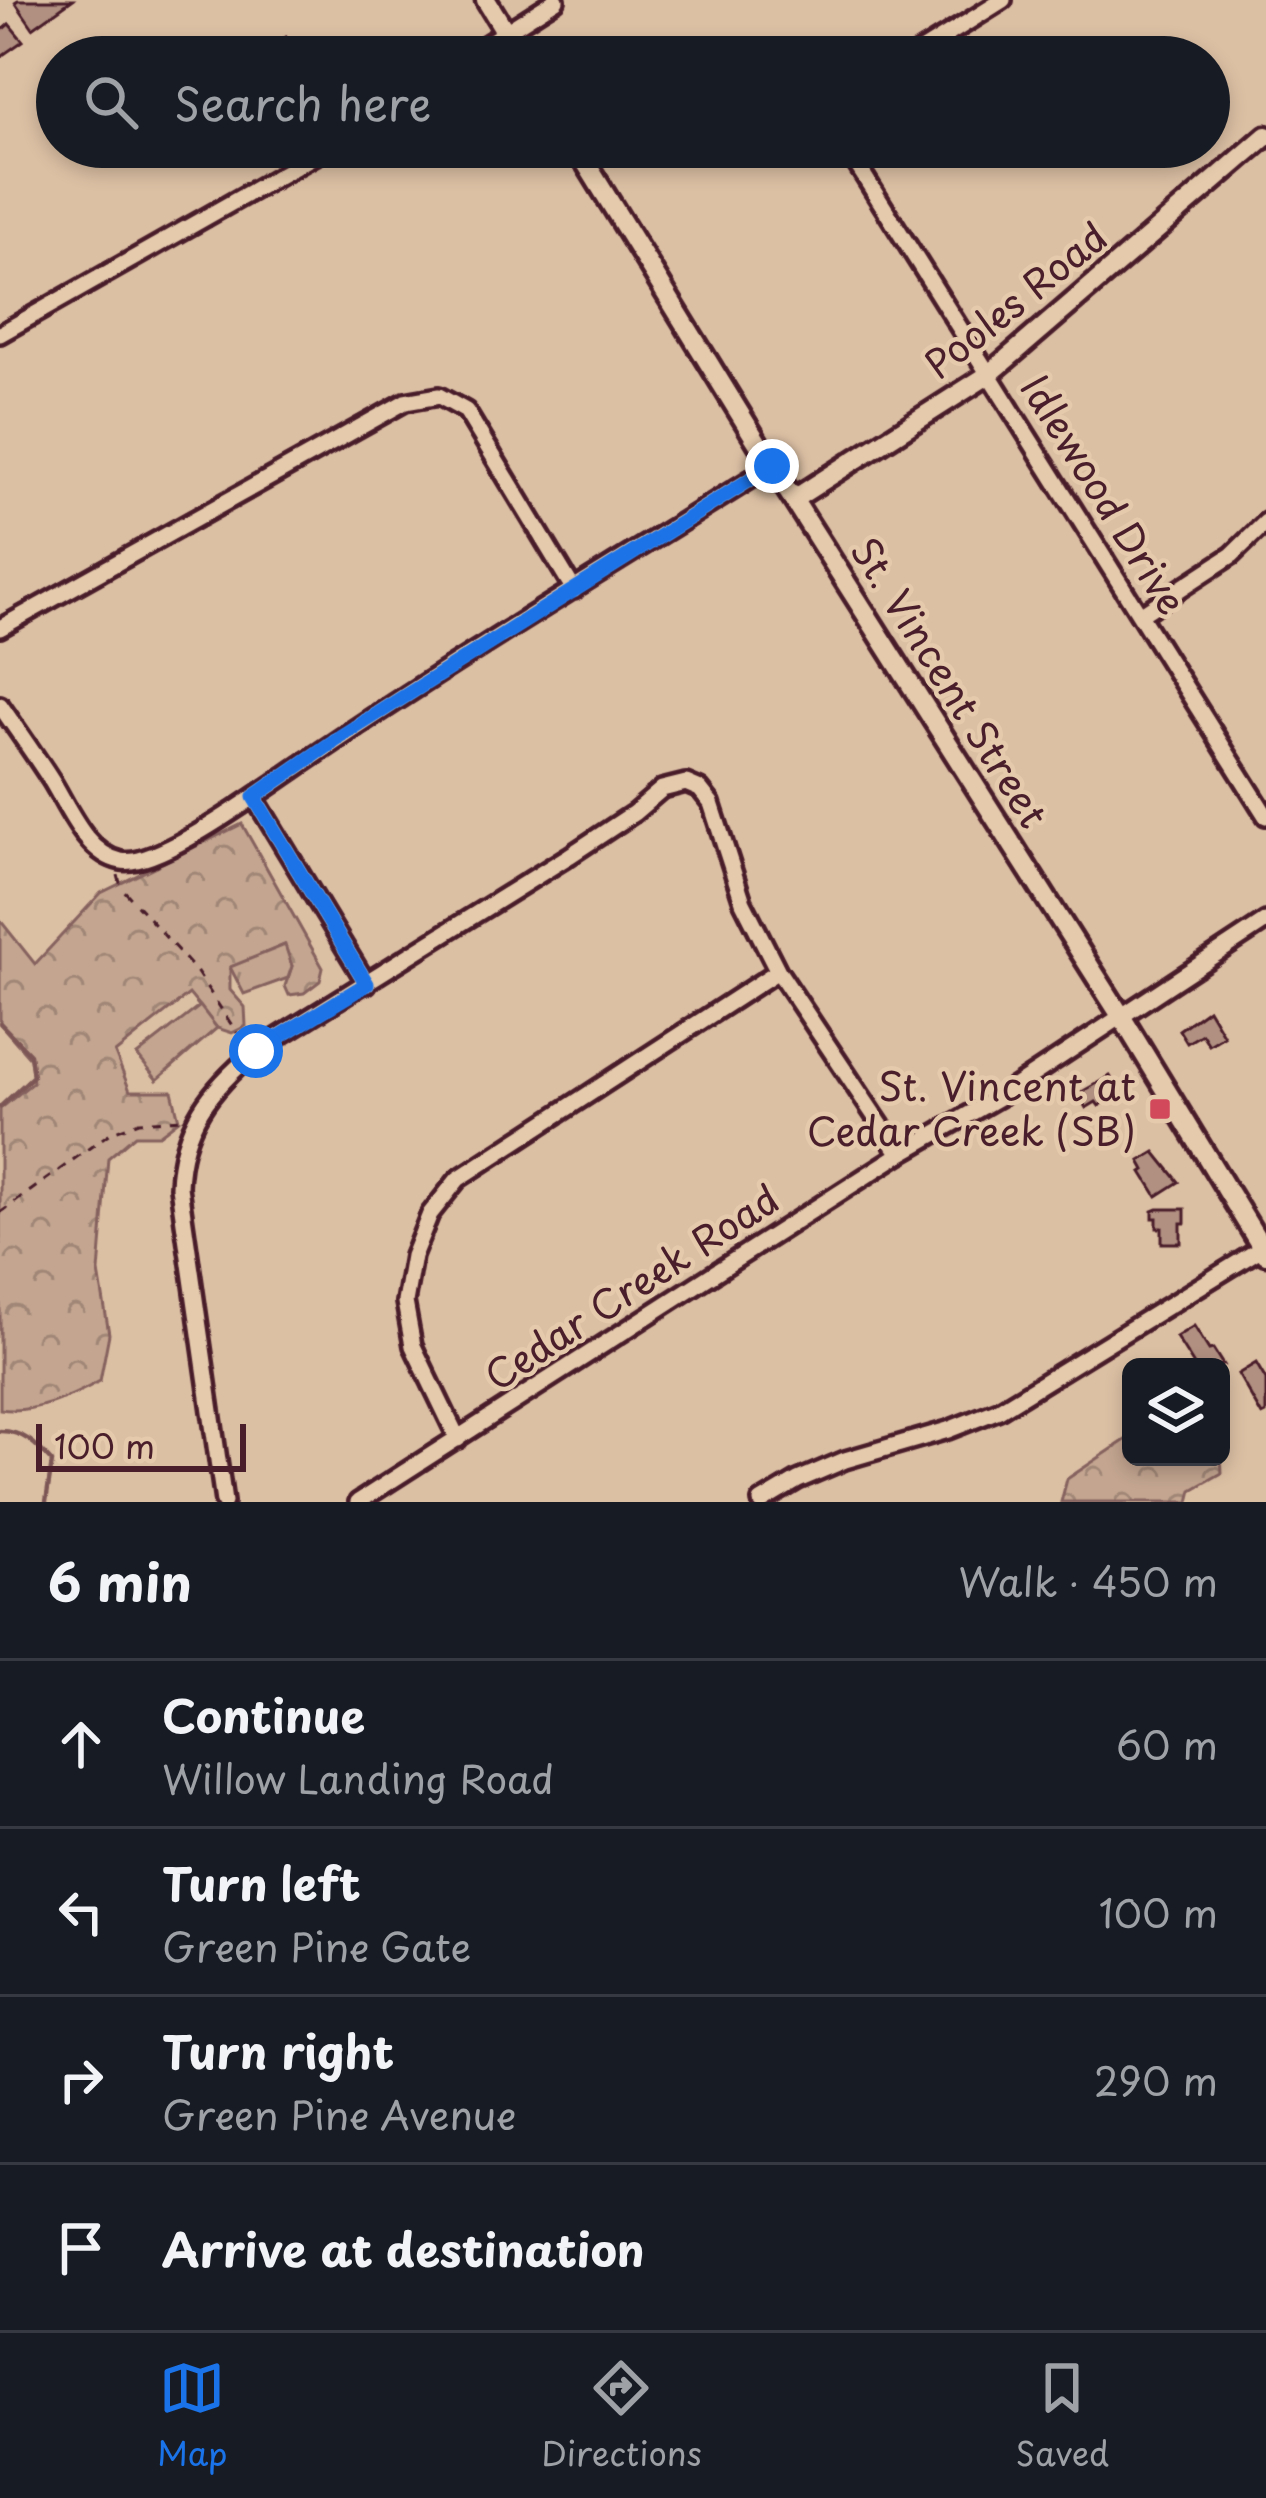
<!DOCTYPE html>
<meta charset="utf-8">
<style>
:root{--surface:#171b24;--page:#242831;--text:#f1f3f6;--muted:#9ea1a6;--line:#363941;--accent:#1a73e8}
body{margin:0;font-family:"Playpen Sans",sans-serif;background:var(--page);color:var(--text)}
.controls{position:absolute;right:36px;bottom:36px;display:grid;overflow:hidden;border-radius:18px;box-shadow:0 6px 18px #0003}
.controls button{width:108px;height:108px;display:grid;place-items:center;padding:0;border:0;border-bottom:3px solid var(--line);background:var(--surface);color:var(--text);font:60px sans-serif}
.scale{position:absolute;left:36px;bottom:30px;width:210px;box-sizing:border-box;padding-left:12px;border:6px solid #4a1f2b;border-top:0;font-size:33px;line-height:42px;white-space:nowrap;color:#4a1f2b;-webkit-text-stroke:9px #e5caac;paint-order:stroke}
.stop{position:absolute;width:36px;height:36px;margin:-27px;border:9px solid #1a73e8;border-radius:50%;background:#fff}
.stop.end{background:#1a73e8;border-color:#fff;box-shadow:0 3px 12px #0008}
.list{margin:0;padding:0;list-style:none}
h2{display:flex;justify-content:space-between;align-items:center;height:156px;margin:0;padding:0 48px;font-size:51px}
h2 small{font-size:39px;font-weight:400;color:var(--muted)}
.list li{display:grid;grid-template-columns:78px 1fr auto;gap:36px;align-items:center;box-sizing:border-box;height:168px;padding:0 48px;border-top:3px solid var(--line)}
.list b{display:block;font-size:45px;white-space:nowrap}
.list p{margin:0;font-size:39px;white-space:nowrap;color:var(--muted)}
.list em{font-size:39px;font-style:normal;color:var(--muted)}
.icon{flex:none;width:66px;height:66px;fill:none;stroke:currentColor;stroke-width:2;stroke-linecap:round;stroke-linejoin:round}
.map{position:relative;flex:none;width:1266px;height:1502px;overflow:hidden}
.search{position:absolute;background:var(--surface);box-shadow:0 6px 18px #0003;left:36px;right:36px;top:36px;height:132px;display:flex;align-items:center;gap:30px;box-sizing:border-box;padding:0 42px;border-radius:66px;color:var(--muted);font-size:45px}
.sheet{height:828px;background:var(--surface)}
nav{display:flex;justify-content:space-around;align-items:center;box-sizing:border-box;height:168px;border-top:3px solid var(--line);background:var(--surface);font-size:33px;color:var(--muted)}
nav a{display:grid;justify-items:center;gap:6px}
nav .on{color:var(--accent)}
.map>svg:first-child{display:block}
</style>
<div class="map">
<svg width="1266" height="1502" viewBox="0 0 1266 1502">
<defs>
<pattern id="forest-crowns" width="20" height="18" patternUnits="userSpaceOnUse" patternTransform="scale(3)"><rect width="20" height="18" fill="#c3a590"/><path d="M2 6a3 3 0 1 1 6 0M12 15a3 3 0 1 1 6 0" fill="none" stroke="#a08676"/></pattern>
<pattern id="park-tufts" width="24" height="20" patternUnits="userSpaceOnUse" patternTransform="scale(3)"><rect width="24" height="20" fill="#c3a590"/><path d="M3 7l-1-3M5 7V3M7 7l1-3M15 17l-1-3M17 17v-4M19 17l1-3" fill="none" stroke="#a08676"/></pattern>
</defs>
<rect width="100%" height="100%" fill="#dcc0a4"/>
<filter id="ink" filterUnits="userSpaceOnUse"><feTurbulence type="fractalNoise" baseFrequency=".00833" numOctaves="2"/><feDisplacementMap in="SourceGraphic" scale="24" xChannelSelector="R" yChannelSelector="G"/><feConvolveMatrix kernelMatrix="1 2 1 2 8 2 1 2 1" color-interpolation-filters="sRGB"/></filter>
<g filter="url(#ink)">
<path fill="url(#forest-crowns)" stroke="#86625e" stroke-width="3" d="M242,824L323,968L320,981L304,993L289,995L285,986L292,966L284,945L230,968V990L245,1007L246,1026L232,1033L217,1028L189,994L115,1053L130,1091H172L179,1120L159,1135H135L108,1158L99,1272L109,1334L100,1381C71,1397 34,1414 0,1409V1109L33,1082L30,1058L0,1024V920L35,964L101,893Z
M1130,1437L1131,1457H1221V1453L1222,1473L1192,1490L1189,1502H1061L1067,1479Z"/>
<path fill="url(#park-tufts)" stroke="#86625e" stroke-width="3" d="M285,945L292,966L288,978L244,994L230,967Z"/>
<path fill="#c3a590" stroke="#86625e" stroke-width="3" d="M200,1006L217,1028L157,1080L137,1055Z"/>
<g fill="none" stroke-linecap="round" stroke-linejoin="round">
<path stroke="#7c5754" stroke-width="4.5" d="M0,1023L30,1054L33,1076L0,1107
M0,1431C24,1431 37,1445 52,1462L46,1502"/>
</g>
<path fill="#b19081" stroke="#4a1f2b" stroke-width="3" d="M18,0H72L33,28L15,2Z
M9,24L23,41L0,57V32Z
M286,37L299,57H254Z
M1208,1009L1224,1036L1209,1045L1202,1034L1187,1043L1179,1030Z
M1110,1076L1120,1092L1099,1106L1096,1102L1086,1108L1078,1094Z
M1155,1152L1179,1182L1157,1196L1142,1172L1145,1170L1140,1161Z
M1158,1209H1185V1223H1181V1243H1162V1228H1157V1218H1153V1211Z
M1194,1326L1209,1350L1213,1349L1223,1365L1195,1367L1176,1337Z
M1256,1363L1266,1380V1414L1262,1416L1238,1374Z"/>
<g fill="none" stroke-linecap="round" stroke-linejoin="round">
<defs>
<path id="minor" d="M466,57L556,0
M912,57L1003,0
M846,147L1266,816
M0,334L330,147
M1140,615L1232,555L1266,522
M0,628L405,402L439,396L466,411L574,590
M0,705C17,730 35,755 51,780C68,807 86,854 121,861C154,868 243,804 273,784C435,672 605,570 772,466
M254,797L367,984
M458,1439L413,1346L405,1302L413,1256L430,1214L458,1179L778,971
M224,1502L179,1187C181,1126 210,1089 256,1051L569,856L634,813L662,789L686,783L700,789L711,803L743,902L778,971L900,1154
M358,1502L900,1154L999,1097L1266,921
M761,1502L798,1480L845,1460L948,1430L999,1410L1262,1248"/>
<path id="tertiary" d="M486,0L521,57
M576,147L772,466L1121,1016L1266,1254
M794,499L988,375L1266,136"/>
</defs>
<use href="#minor" stroke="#4a1f2b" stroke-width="24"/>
<use href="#tertiary" stroke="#4a1f2b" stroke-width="27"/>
<path stroke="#4a1f2b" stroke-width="3" stroke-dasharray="9 9" stroke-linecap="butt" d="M118,875L121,887L196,971L237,1033
M0,1213L110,1133L139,1122L182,1119"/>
<use href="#minor" stroke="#e5caac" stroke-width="15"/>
<use href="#tertiary" stroke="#e5caac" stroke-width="18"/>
</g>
</g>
<g fill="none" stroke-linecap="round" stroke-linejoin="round" filter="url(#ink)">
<path stroke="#1a73e8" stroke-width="15" d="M256,1051L367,984L254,797L343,735L772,466"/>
</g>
<rect fill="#d1495b" stroke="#e5caac" stroke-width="4.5" x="1148" y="1097" width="24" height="24" rx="6"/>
<g text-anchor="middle" stroke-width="9" stroke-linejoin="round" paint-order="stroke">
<g font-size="39" fill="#4a1f2b" stroke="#e5caac">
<text transform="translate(1016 301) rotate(-39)" y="14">Pooles Road</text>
<text transform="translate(1103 495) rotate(58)" y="14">Idlewood Drive</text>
<text transform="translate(949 683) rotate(58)" y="14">St. Vincent Street</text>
<text transform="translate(632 1288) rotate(-33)" y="14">Cedar Creek Road</text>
</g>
<g font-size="39" fill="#4a1f2b" stroke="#e5caac" text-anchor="end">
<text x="1136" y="1101">St. Vincent at<tspan x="1136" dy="45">Cedar Creek (SB)</tspan></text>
</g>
</g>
</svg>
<div class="controls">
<button><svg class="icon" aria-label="layers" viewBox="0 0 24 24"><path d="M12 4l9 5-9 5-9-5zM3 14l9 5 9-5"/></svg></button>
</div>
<div class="scale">100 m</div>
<div class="stop" style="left:256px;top:1051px"></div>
<div class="stop end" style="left:772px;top:466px"></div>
<div class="search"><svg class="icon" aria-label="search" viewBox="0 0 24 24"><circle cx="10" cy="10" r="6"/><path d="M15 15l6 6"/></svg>Search here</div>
</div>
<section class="sheet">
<h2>6 min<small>Walk · 450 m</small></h2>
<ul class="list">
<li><svg class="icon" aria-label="ahead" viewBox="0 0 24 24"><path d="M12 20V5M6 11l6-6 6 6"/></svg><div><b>Continue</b><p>Willow Landing Road</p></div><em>60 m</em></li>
<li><svg class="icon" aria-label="left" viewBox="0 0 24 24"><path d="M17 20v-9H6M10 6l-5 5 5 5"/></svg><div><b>Turn left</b><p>Green Pine Gate</p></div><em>100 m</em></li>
<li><svg class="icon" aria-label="right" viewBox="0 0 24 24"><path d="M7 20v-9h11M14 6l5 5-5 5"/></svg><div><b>Turn right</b><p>Green Pine Avenue</p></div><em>290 m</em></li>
<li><svg class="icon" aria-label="arrive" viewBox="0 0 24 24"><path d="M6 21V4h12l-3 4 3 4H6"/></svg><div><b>Arrive at destination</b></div></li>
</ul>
</section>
<nav>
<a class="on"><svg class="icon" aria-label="map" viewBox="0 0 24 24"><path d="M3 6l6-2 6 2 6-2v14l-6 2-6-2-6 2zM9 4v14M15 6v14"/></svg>Map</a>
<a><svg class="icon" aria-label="directions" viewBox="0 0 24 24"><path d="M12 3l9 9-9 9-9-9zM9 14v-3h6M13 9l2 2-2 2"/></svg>Directions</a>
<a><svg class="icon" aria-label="saved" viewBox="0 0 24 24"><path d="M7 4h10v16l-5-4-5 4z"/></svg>Saved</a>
</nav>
